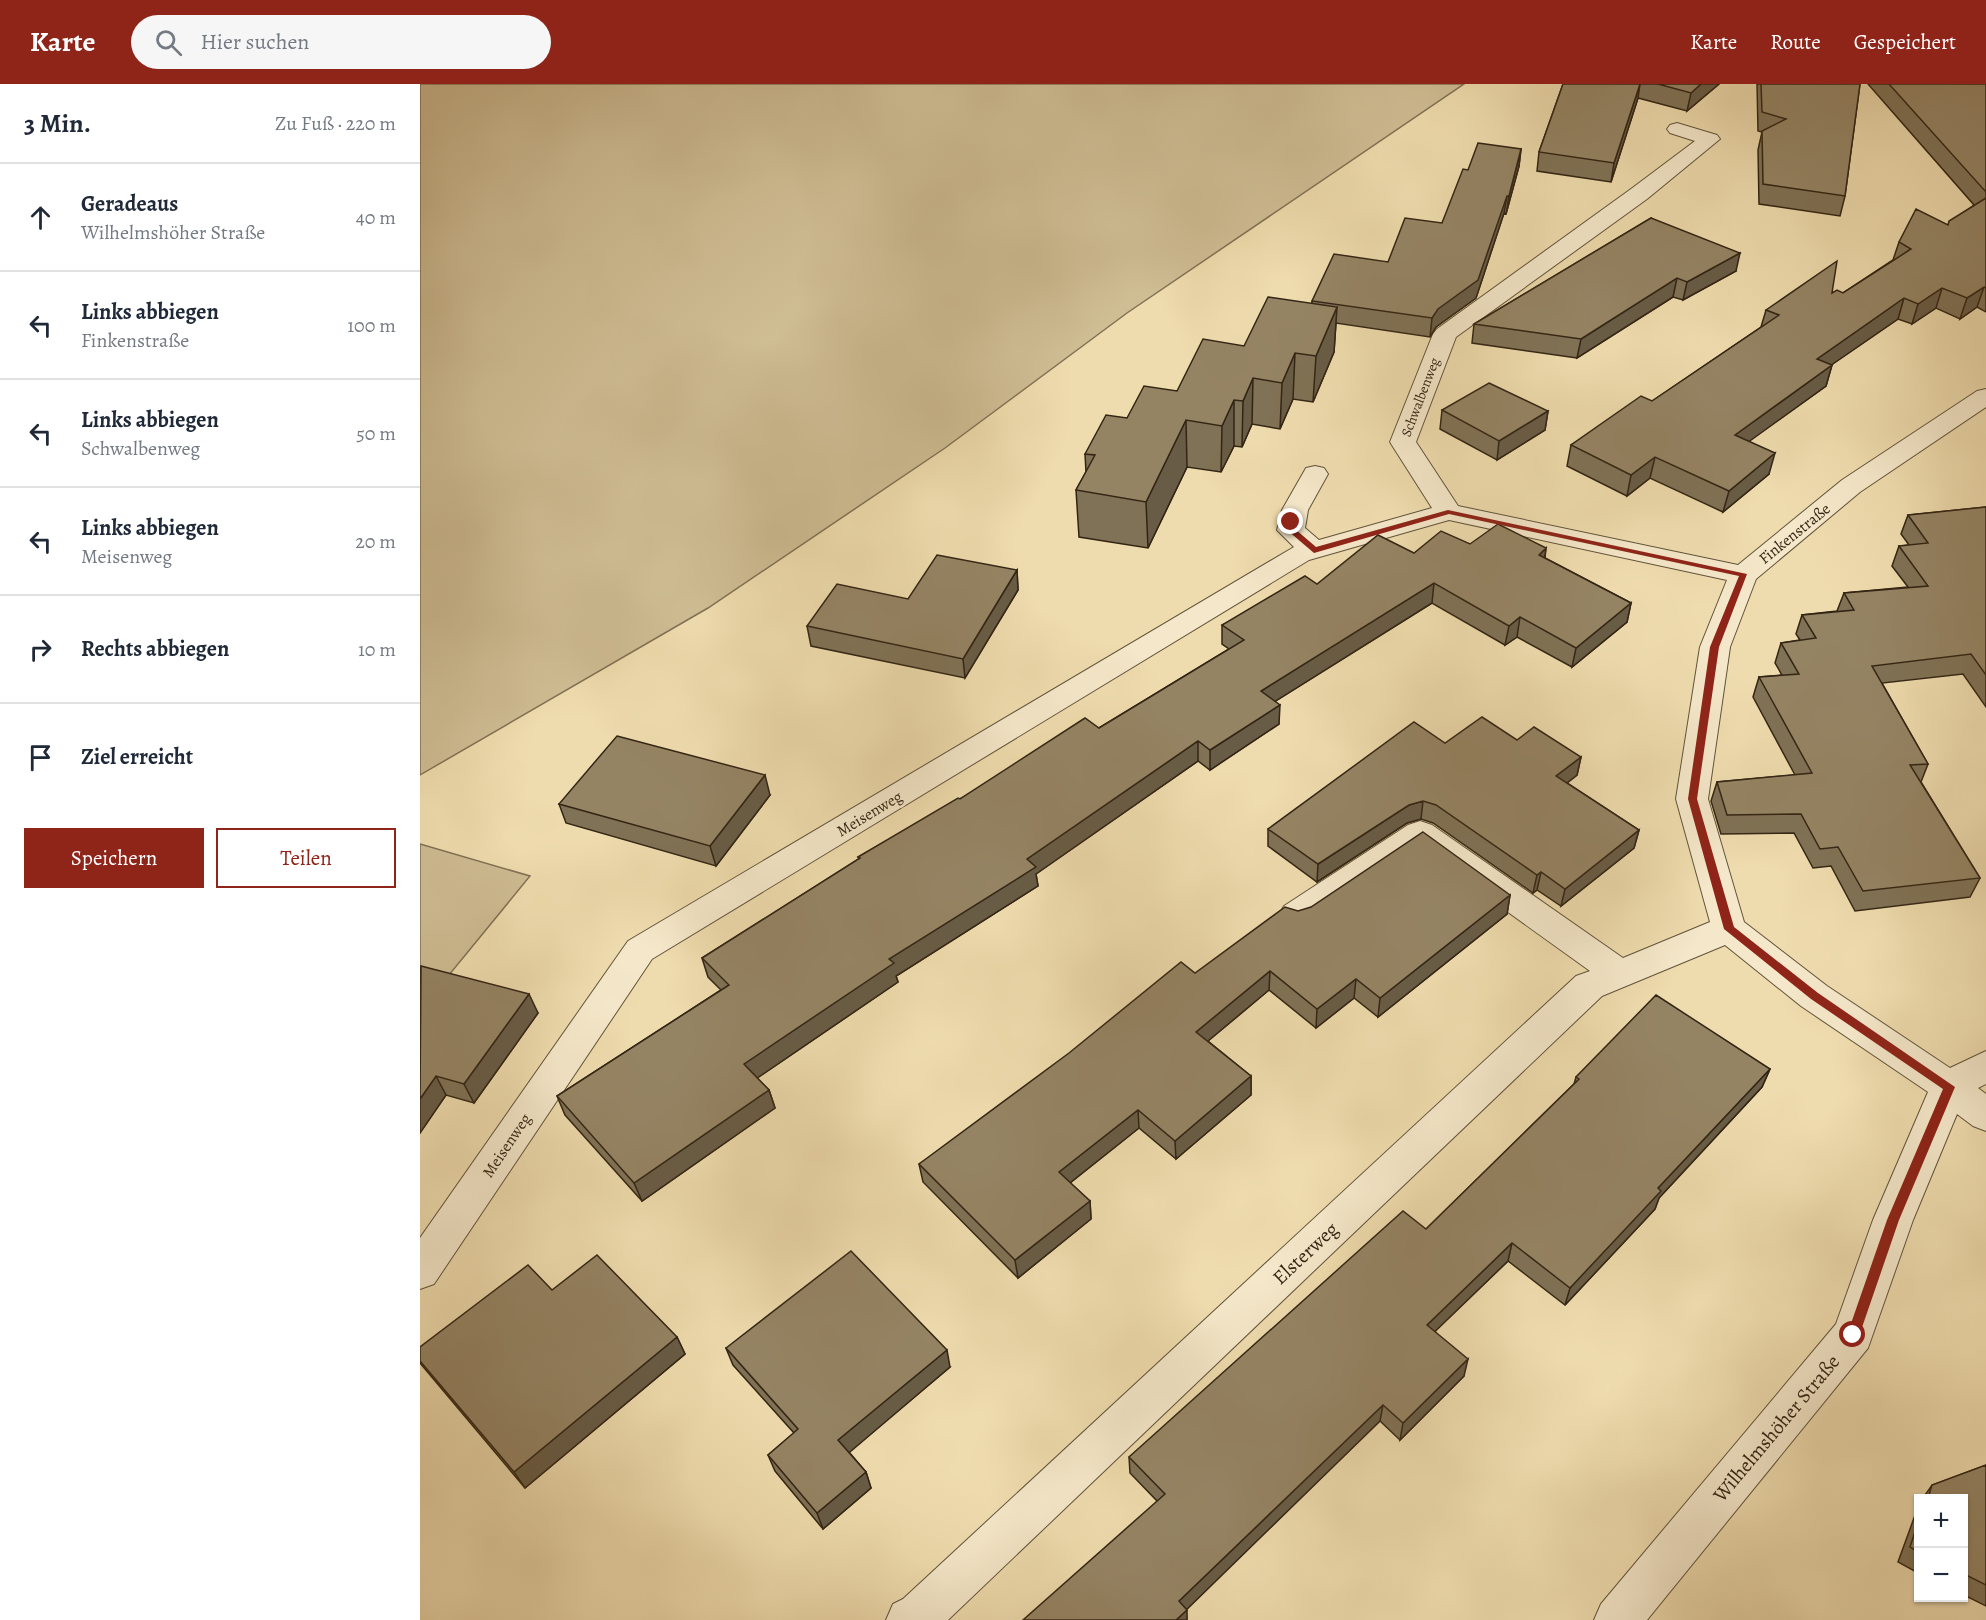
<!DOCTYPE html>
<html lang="de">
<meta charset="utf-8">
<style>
:root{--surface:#fff;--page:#f6f6f7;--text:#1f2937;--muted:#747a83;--line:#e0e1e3;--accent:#8f2418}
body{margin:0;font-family:Alegreya,serif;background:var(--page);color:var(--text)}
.controls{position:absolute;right:18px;bottom:18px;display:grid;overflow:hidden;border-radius:0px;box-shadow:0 2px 4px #0004}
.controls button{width:54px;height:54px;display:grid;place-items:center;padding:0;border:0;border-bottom:2px solid var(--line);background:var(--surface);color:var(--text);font:30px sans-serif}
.stop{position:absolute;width:18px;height:18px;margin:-14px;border:4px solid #8f2418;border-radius:50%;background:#fff}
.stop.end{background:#8f2418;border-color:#fff;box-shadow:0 2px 6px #0008}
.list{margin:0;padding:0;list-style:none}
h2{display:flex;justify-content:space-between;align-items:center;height:78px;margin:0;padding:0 24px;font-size:26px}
h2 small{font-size:20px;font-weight:400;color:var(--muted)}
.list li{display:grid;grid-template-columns:39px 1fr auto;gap:18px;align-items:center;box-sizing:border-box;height:108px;padding:0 24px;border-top:2px solid var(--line)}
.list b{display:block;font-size:22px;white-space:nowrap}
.list p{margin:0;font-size:20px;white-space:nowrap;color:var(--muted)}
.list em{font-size:20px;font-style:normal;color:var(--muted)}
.actions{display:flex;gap:12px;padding:18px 24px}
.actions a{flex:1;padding:14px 0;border:2px solid var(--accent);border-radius:0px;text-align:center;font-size:21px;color:var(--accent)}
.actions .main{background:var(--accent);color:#fff}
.icon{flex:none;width:33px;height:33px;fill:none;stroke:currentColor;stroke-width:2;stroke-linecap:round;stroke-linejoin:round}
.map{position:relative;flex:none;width:1566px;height:1536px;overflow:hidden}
header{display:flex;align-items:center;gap:36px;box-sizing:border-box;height:84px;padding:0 30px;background:var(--accent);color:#fff}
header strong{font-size:28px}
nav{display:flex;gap:33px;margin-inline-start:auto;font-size:21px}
.search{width:420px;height:54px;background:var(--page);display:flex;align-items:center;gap:15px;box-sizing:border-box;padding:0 21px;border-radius:33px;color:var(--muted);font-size:22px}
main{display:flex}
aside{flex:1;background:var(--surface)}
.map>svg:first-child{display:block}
</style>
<header>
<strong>Karte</strong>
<div class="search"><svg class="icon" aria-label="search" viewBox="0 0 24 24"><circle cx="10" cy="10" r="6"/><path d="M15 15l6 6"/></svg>Hier suchen</div>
<nav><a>Karte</a><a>Route</a><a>Gespeichert</a></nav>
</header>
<main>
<aside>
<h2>3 Min.<small>Zu Fuß · 220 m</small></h2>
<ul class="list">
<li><svg class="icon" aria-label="ahead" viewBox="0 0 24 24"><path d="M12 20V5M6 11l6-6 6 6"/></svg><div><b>Geradeaus</b><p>Wilhelmshöher Straße</p></div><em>40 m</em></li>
<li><svg class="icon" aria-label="left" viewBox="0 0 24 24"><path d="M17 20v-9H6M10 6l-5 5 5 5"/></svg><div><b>Links abbiegen</b><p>Finkenstraße</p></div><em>100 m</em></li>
<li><svg class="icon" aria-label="left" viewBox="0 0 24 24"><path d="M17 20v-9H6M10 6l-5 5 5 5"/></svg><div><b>Links abbiegen</b><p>Schwalbenweg</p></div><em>50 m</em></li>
<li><svg class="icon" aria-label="left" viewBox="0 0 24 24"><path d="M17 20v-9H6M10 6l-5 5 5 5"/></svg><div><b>Links abbiegen</b><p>Meisenweg</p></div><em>20 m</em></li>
<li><svg class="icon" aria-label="right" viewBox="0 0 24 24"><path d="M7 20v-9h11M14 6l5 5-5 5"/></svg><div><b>Rechts abbiegen</b></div><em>10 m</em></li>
<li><svg class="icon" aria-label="arrive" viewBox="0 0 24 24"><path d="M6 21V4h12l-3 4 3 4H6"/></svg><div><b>Ziel erreicht</b></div></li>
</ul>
<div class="actions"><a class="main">Speichern</a><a>Teilen</a></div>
</aside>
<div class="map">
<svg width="1566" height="1536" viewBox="0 0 1566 1536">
<rect width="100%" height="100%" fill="#efdcae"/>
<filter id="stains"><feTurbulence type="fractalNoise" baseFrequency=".00333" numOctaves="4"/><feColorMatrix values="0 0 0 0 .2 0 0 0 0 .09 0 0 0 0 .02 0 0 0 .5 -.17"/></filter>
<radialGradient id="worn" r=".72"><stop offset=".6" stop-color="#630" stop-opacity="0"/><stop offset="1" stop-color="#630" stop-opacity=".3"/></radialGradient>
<path fill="#cfbd94" stroke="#817154" stroke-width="1.5" d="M0,0H1044L707,229L525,364L288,524L0,691Z
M0,760L110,792L29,891L0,882Z"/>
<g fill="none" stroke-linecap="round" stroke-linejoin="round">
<defs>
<path id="minor" d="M1257,39L1297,51L1300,55L1227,115L1036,253L996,358L1038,422L1318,481L1422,396L1557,307L1566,305V323L1440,408L1336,495L1310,563L1288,715L1324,838L1407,902L1530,984L1566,967V1000L1558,1004L1566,1010V1047L1553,1042L1537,1030L1493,1136L1448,1264L1227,1536H1174L1181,1520L1416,1240L1453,1136L1508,1008L1381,922L1305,861L1182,912L528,1536H466L473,1520L483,1515L1156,892L1170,887L1000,765L888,840L876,844L864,840L859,831L864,822L988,741L1000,737L1012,741L1203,874L1290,838L1256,715L1280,563L1307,496L1029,436L889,476L232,875L14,1200L0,1205V1154L208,857L874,463L857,446L862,426L886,384L895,382L904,384L908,390L888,426L885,444L899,456L1012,424L970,358L1013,250L1017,245L1211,105L1275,57L1250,49L1247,45L1250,41Z"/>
</defs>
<use href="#minor" stroke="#62533a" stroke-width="2"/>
<use href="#minor" fill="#f5e8ca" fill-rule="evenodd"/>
</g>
<path fill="#807256" stroke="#332514" stroke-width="1.5" d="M1143,0H1299L1267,27L1218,14L1191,98L1117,87L1119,68Z
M1337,0H1440L1425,112L1420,132L1339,120L1338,66L1342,48L1338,47Z
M1448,0H1566V228L1557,223L1540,235L1516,224L1492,240L1478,235L1411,281H1412L1406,302L1329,357L1349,390L1303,428L1230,394L1207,412L1147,382L1151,361L1232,317L1341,243L1346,226L1412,209H1423L1473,176L1479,158L1528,141L1554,121Z
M1101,65L1099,82L1086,130L1084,129L1056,214L1016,243L1010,253L916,239L914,268L893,318L873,315L860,345L832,340L822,363L814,362L801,388L767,383L728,464L659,453L656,406L666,388L665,370L707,334L757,307L824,262L892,219V217L968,178L1022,139L1048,86Z
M1231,134L1316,187L1263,216L1253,213L1157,274L1052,259L1054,240Z
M1022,326L1128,327L1125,346L1077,376L1020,345Z
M1566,423V623L1543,590L1462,599L1508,680L1501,698L1560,794L1550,813L1435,827L1411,782L1393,784L1374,749L1301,750L1291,717L1297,698L1375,691L1333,613L1339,593L1362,591L1355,579L1361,559L1380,556L1376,550L1382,531L1417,527L1424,509L1488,503L1472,482L1479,462L1489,461L1481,450L1488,431Z
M1050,460L1126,464L1125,474L1211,519L1207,538L1152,583L1097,553L1085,561L1012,519L855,617L859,640L790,686L778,677L616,790L618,802L476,892L478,898L337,994L349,1006L355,1024L222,1117L145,1031L137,1012L301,906L288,893L282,874L439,775L438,773L540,715L679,644L809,565L802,560V541L897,500L994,469Z
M597,486L598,506L545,594L391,562L387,542Z
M1097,656L1161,673L1157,691L1147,699L1219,746L1214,764L1141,822L1117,806L1113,809L1013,739L1001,735L987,739L897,798L848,762V745L1025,659Z
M350,711L296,782L146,739L139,720Z
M1090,811L1087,830L958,933L934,914L896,944L849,906L788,957L831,992V1011L756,1075L719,1044L650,1099L670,1117L671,1135L598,1194L503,1098L499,1080L878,827Z
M0,883L118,929L54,1019L26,1011L0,1049Z
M1350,985L1342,1003L1239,1114L1235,1125L1145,1221L1088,1177L1015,1247L1044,1292L980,1356L960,1337L766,1525L767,1536L737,1417L710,1389L709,1373L1006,1145L1154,1000L1156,993Z
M132,1206L257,1253L265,1270L105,1404L5,1285L0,1279V1263Z
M306,1264L530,1283L429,1368L446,1388L451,1404L403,1445L355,1387L348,1371L374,1349L313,1281Z
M1566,1381V1522L1544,1511V1414H1503L1512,1401Z
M1498,1423V1489L1478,1478Z"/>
<path fill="#685c46" stroke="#332514" stroke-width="1.5" d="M1220,0L1218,14L1191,98L1194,79Z
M1281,0H1299L1267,27L1271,9Z
M1101,65L1099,82L1086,130L1089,112Z
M1087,112L1084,129L1056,214L1016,243L1010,253L1012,234Z
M1320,169L1316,187L1263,216L1267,198Z
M1257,194L1253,213L1157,274L1161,255Z
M1564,203L1557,223L1540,235L1547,214Z
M1522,204L1516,224L1492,240L1498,220Z
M1484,214L1478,235L1391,295L1397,275Z
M917,223L914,268L893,318L896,272Z
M875,269L873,315L860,345L862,299Z
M1412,281L1406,302L1309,372L1315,351Z
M833,294L832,340L822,363L823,317Z
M814,316V362L801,388L802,342Z
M1128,327L1125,346L1077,376L1079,357Z
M766,336L767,383L728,464L726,418Z
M1355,369L1349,390L1303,428L1309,407Z
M1235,373L1230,394L1207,412L1211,391Z
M1126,464L1123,484L1119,471Z
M597,486L598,506L545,594L543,575Z
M1014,499L1012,519L840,627L841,607Z
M1211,519L1207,538L1152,583L1156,564Z
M1100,533L1097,553L1085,561L1089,542Z
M860,621L859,640L790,686V666Z
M778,657V677L616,790L618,802L476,892L478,898L330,999L324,980L607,775Z
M1161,673L1157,691L1133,710L1136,692Z
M345,691L350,711L296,782L290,762Z
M1003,717L1001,735L987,739L897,798L898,780L989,721Z
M1219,746L1214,764L1141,822L1145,805Z
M1121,788L1117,806L1113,809L1117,791Z
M1090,811L1087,830L958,933L960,914Z
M850,887L849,906L776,967V948Z
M936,895L934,914L896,944L897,925Z
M109,910L118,929L54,1019L44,1000Z
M1350,985L1342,1003L1239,1114L1235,1125L1145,1221L1150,1204L1238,1104Z
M16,992L26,1011L0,1049V1015Z
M831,992V1011L756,1075L755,1057Z
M349,1006L355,1024L222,1117L214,1099Z
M718,1026L719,1044L641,1106L639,1088Z
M670,1117L671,1135L598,1194L595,1176Z
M1092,1159L1088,1177L1004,1258L1007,1241Z
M257,1253L265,1270L105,1404L94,1388Z
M527,1266L530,1283L424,1373L418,1356Z
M1048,1275L1044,1292L980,1356L983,1339Z
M963,1321L960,1337L760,1532L759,1517Z
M446,1388L451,1404L403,1445L397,1429Z
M767,1526V1536H756Z"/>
<path fill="#958464" stroke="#332514" stroke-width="1.5" d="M1143,0H1220L1194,79L1119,68Z
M1238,0H1281L1271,9Z
M1341,0H1440L1425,112L1343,100L1342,47L1366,35L1342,28Z
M1469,0H1566V108Z
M1058,59L1101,65L1089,112H1087L1058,196L1018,225L1012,234L892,217L914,170L968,178L985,134L1022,139L1043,85L1048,86Z
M1566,114V204L1564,203L1547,214L1522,204L1498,220L1484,214L1397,275L1412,281L1315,351L1355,369L1309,407L1235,373L1211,391L1151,361L1221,312L1232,317L1359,231L1346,226L1417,177L1412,209L1417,206L1423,209L1491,165L1479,158L1496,125L1528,141L1529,137Z
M1231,134L1320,169L1267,198L1257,194L1161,255L1054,240Z
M848,213L917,223L896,272L875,269L862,299L833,294L823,317L814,316L802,342L766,336L726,418L656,406L675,371L665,370L686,331L707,334L724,302L757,307L783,255L824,262Z
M1069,299L1128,327L1079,357L1022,326Z
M1566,423V591L1551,570L1452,582L1508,680L1490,681L1560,794L1443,807L1418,763L1400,765L1381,730L1307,731L1297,698L1392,689L1339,593L1379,590L1361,559L1396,554L1382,531L1434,526L1424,509L1508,502L1479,462L1508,459L1488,431Z
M1078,440L1126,464L1119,471L1211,519L1156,564L1100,533L1089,542L1014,499L841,607L860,621L790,666L778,657L607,775L616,783L469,875L474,879L324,980L349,1006L214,1099L137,1012L309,901L282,874L440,774L438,773L538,714L540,715L665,634L679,644L824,556L802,541L885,492L897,500L958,451L994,469L1021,447L1050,460Z
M517,471L597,486L543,575L387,542L417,500L488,515Z
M1062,633L1097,656L1114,643L1161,673L1136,692L1219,746L1145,805L1121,788L1117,791L1016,721L1003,717L989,721L898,780L848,745L994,638L1025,659Z
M197,652L345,691L290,762L139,720Z
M1003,748L1090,811L960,914L936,895L897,925L850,887L776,948L831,992L755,1057L718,1026L639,1088L670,1117L595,1176L499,1080L649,969L761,878L775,889L865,823L878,827L891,823Z
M1,882L109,910L44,1000L16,992L0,1015Z
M1236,911L1350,985L1238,1104L1241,1107L1150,1204L1092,1159L1007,1241L1048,1275L983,1339L963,1321L759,1517L767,1526L756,1536H603L745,1410L709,1373L983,1127L1006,1145L1159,995L1156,993Z
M431,1167L527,1266L418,1356L446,1388L397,1429L348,1371L378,1345L306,1264Z
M177,1171L257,1253L94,1388L0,1277V1263L108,1181L132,1206Z
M1566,1381V1501L1544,1490V1414H1508L1512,1401Z
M1498,1439V1468L1490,1463Z"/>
<path fill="#8f2418" d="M1028,426L1327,490L1299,563L1277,715L1314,843L1398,909L1535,1003L1479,1136L1438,1255L1433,1256L1427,1251L1467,1136L1523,1005L1391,915L1304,845L1268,715L1290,563L1319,492L1029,430L894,469L867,446L868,436H873L875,445L896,463Z"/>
<g text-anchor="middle" stroke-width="5" stroke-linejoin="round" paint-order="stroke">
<g font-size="14" fill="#332514" stroke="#f5e8ca">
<text transform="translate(1000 313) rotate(-69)" y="5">Schwalbenweg</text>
</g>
<g font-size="16" fill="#332514" stroke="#f5e8ca">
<text transform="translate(1374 449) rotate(-39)" y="6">Finkenstraße</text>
<text transform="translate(449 729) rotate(-31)" y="6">Meisenweg</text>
<text transform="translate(86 1061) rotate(-56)" y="6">Meisenweg</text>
</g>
<g font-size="20" fill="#332514" stroke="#f5e8ca">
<text transform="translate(885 1169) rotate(-43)" y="7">Elsterweg</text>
<text transform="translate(1356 1344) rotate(-50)" y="7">Wilhelmshöher Straße</text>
</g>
</g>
<rect width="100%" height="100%" filter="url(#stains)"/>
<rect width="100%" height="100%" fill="url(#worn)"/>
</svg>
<div class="controls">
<button>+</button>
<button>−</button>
</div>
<div class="stop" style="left:1433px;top:1251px"></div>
<div class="stop end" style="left:871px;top:438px"></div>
</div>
</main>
